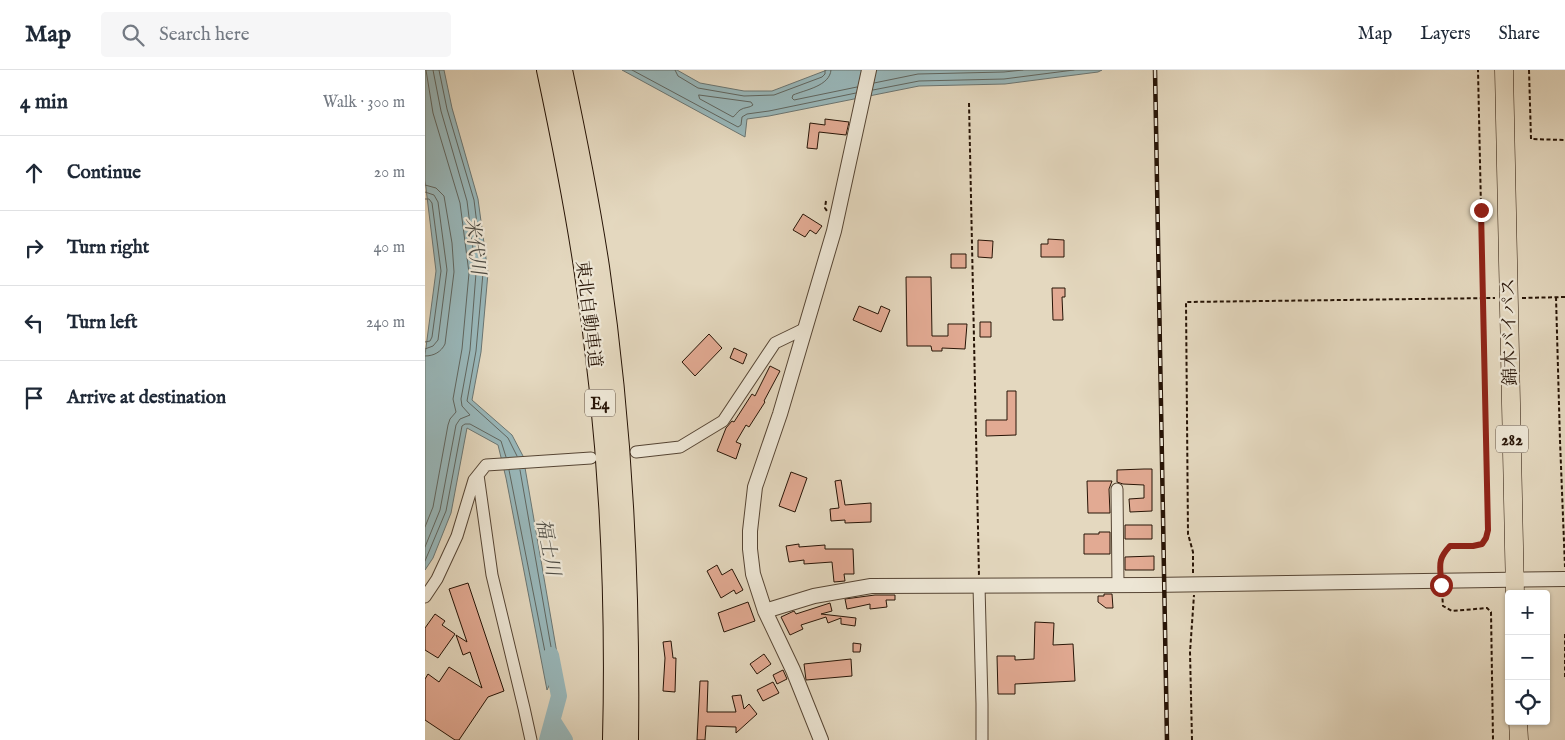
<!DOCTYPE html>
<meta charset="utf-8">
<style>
:root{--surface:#fff;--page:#f6f6f7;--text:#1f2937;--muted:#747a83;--line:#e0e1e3}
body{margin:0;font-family:"IM FELL English","Noto Serif JP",serif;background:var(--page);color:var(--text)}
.controls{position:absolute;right:15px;bottom:15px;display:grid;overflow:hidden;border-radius:5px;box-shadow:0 1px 4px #0004}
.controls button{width:45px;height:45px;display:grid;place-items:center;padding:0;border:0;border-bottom:1px solid var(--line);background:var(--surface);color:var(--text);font:25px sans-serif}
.stop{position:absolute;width:15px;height:15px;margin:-11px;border:4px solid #8f2418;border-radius:50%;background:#fff}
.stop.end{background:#8f2418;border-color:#fff;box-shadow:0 1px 5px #0008}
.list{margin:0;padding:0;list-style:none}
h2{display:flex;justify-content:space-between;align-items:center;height:65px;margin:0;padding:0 20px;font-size:21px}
h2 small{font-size:16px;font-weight:400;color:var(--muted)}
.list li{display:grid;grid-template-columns:32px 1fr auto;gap:15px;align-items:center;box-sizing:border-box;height:75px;padding:0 20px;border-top:1px solid var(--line)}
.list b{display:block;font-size:19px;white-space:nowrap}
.list em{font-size:16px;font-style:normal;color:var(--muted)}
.icon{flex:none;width:28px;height:28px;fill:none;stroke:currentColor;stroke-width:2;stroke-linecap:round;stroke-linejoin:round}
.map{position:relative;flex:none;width:1140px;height:670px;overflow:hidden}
header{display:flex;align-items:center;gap:30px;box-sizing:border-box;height:70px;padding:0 25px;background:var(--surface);border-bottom:1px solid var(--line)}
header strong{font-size:24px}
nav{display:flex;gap:28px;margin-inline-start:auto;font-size:18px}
.search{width:350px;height:45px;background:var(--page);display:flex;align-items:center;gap:12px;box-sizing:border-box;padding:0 18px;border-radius:5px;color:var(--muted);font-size:19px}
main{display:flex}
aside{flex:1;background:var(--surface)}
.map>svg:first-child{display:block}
</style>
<header>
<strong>Map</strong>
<div class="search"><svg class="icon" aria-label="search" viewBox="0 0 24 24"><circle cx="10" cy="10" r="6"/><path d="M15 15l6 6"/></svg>Search here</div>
<nav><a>Map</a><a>Layers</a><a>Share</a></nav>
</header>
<main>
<aside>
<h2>4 min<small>Walk · 300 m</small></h2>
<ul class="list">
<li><svg class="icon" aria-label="ahead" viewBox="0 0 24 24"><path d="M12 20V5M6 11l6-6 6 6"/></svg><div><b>Continue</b></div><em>20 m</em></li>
<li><svg class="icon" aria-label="right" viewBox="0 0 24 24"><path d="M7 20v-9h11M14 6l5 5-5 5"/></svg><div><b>Turn right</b></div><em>40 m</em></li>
<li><svg class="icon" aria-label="left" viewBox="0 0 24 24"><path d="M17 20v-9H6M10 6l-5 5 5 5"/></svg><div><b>Turn left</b></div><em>240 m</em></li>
<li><svg class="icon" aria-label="arrive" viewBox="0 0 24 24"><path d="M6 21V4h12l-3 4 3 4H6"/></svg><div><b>Arrive at destination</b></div></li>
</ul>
</aside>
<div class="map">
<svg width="1140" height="670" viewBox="0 0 1140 670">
<rect width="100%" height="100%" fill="#e4d8bf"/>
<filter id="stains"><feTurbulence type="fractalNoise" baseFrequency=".004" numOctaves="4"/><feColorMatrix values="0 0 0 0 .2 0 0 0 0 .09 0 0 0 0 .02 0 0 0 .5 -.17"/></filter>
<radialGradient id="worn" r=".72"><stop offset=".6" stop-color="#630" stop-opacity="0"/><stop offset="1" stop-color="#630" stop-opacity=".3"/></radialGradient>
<path fill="#99b8bb" stroke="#6b7673" d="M0,0H19L27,38L53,129L63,203L56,282L47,330L87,365L98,386L134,595L122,620L81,408L73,375L42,358L26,443L8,488L0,500V285L11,201L0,110Z
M197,0H252L275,13L319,21H347L402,0H677L673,2L580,14L494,16L344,46L322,49L320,67Z"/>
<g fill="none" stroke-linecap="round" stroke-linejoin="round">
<path stroke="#606660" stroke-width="1" d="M14,0L22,39L49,130L58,203L51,281L42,331L83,368L92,386
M207,0L313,57L316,55L317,47L322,44L344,41L431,23
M250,0L253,6L273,18L319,26L349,25L397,7L400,4V0
M406,0C405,16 380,20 368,25L367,28L369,30L432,17
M449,13L493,4L579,2L598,0
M448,20L494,11L579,9L649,0
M274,25L326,32L328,35C325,38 319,37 315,40C312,42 311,45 308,47L275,29Z
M0,115L11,118L19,126L27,173L29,202L20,274C16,282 9,286 0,286
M0,122L9,125L13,132L22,200L13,270L8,276L0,279
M0,129H4L7,133L16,201L7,267L5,271L0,272
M84,400L123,597L126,599L129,594L95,400
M0,457L8,437L23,355L25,349L31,342L28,329L37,279L44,203L35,133L8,43L1,0
M0,477L15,440L31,355L35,349L45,345L37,336L36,329L45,280L51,203L42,131L16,41L8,0
M0,491L21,441L37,356L40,354H45L76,371L81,387"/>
<path stroke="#99b8bb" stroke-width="16" d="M128,651L140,670
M122,670L134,626L126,585"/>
</g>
<path fill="#e2aa93" stroke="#271406" d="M400,49L424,52L421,65L394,62L392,79L382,78L385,53L400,55Z
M378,144L397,156L391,164L385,160L380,167L368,160Z
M623,169L639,170V187H616V174H623Z
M553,170L568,171L567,188L553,187Z
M526,184H541V198H526Z
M481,207H506L507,266H523V254H542L540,279L517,278V281H507L506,276H482Z
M627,218H640V227H637L638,250H628Z
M434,236L453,244L456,236L465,240L456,262L428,250Z
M555,252H566V267H555Z
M284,264L297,278L270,306L257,292Z
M309,278L322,284L318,294L305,288Z
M345,296L355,301L339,331L340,332L324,357L321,355L311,372L316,374L311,389L292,381L301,358L307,351L309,352L327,324L330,326Z
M582,321H591V365L561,366V350H582Z
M719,399H727V441L705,442L704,429L719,428V415L698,414L692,412V400Z
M366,402L382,408L370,442L354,436Z
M416,410L420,435L446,433V452L420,453V450L406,451L405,439L414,438L410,411Z
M662,411H687L684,419L685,443H663Z
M700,455H727V469H700Z
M674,462H685V484H659V464H674Z
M374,474V477L400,475V479H428L429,504H419L420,511L409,512L407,492L379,494V490L364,492L361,476Z
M729,486V500H700V487Z
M292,495L297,505L307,499L318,520L311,524L309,520L296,528L282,501Z
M43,513L79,621L63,627L34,670H30L0,650V609L3,604L14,612L24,597L57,618L45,582L38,585L31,565L42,572L24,519Z
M679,524H687L688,538H681L673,532V526H679Z
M450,525H470V530H461L462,537L445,539V534L422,539L420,529Z
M323,532L330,551L299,562L293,543Z
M405,533L407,541L396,544L431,548L430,556L416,554V548L403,553L401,547L376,555L378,559L365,565L356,547L369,541L371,544Z
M10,544L20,551L17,555L30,564L13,588L0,580V558Z
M610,552L629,553L628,575L648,574L650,611L590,614V624H573L572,586H590V590L609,589Z
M246,571L248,588H251L250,622L238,621L240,588L238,572Z
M428,573L436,574L435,582H428Z
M339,584L346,594L332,604L325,594Z
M426,589L427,606L381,610L379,594Z
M358,600L362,609L352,614L348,605Z
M275,611H283L282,642H311L307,626L316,625L319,639L324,634L332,644L311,663V657L281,656L280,670H272Z
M348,612L354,623L338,631L332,620Z"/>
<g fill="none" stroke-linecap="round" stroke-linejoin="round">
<defs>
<path id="minor" d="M211,382L255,377L298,351L350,273L381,258
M53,405L67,505L99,638L106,670
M692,419L693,515
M554,516L557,634V670
M0,527L12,509L32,466L49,410L61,395L166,388"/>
<path id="tertiary" d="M340,541L389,526L446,516L725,515L1140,509
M396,670L368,600L340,541L328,504L325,479V461L330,417L355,344L409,161L444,0"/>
<path id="trunk" d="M1079,0L1090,524
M1093,651L1094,670"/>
<path id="motorway" d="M122,0C136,66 149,131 159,197C183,353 192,512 188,670
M137,0C151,66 164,131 174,197C197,354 205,512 203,670"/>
</defs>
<use href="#minor" stroke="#564534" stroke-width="13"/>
<use href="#tertiary" stroke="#564534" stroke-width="16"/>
<use href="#trunk" stroke="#271406" stroke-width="19"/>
<use href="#motorway" stroke="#271406" stroke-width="22"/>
<path stroke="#271406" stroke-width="2" stroke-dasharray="4 2.5" stroke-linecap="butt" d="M1104,0L1106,69L1140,70
M544,33L554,506
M401,131L400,138L402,141
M1131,227L1135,371L1140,497
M1097,228L1140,227
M1015,500V488L1025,476H1048L1057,474L1061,467L1063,460L1053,0
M768,503V482L763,464L761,232L1070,228
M1017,522L1018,536L1027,541L1062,538L1066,542L1068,670
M1140,564V607
M767,670L765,582L769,525"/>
<use href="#minor" stroke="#ede6d5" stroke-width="11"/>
<use href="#tertiary" stroke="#ede6d5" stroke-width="14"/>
<use href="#trunk" stroke="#e4d8bf" stroke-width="18"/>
<use href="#motorway" stroke="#e4d8bf" stroke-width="20"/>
<defs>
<path id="rail" d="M730,0L742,670"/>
</defs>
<use href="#rail" stroke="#271406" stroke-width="4.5"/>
<use href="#rail" stroke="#ede6d5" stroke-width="2.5" stroke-dasharray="8" stroke-linecap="butt"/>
</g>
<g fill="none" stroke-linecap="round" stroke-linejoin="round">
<path stroke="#8f2418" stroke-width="6" d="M1016,515C1016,496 1011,491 1025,476H1048L1057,474L1061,468L1063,460L1056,140"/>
</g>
<g text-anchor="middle" stroke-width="4.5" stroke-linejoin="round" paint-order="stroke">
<g fill="#ede6d5" stroke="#625344" stroke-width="1">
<rect x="160" y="319.5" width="30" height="27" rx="4"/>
<rect x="1071" y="355.5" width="32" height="27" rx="4"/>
</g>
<g font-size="16" font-weight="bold" fill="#271406">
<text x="175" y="339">E4</text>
<text x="1087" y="375">282</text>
</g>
<g font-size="18" fill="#271406" stroke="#ede6d5">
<text transform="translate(164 244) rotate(83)" y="6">東北自動車道</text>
<text transform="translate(1084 262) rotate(-91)" y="6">錦木バイパス</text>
</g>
<g font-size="19" font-style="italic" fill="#4f4d45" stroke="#ede6d5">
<text transform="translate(51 176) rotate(83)" y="7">米代川</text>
<text transform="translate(124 477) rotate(79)" y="7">福士川</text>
</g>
</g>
<rect width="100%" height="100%" filter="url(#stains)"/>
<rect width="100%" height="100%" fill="url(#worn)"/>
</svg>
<div class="controls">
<button>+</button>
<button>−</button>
<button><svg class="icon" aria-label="locate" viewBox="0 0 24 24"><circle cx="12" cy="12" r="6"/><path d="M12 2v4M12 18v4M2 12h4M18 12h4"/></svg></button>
</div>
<div class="stop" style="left:1016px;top:515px"></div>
<div class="stop end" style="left:1056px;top:140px"></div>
</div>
</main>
